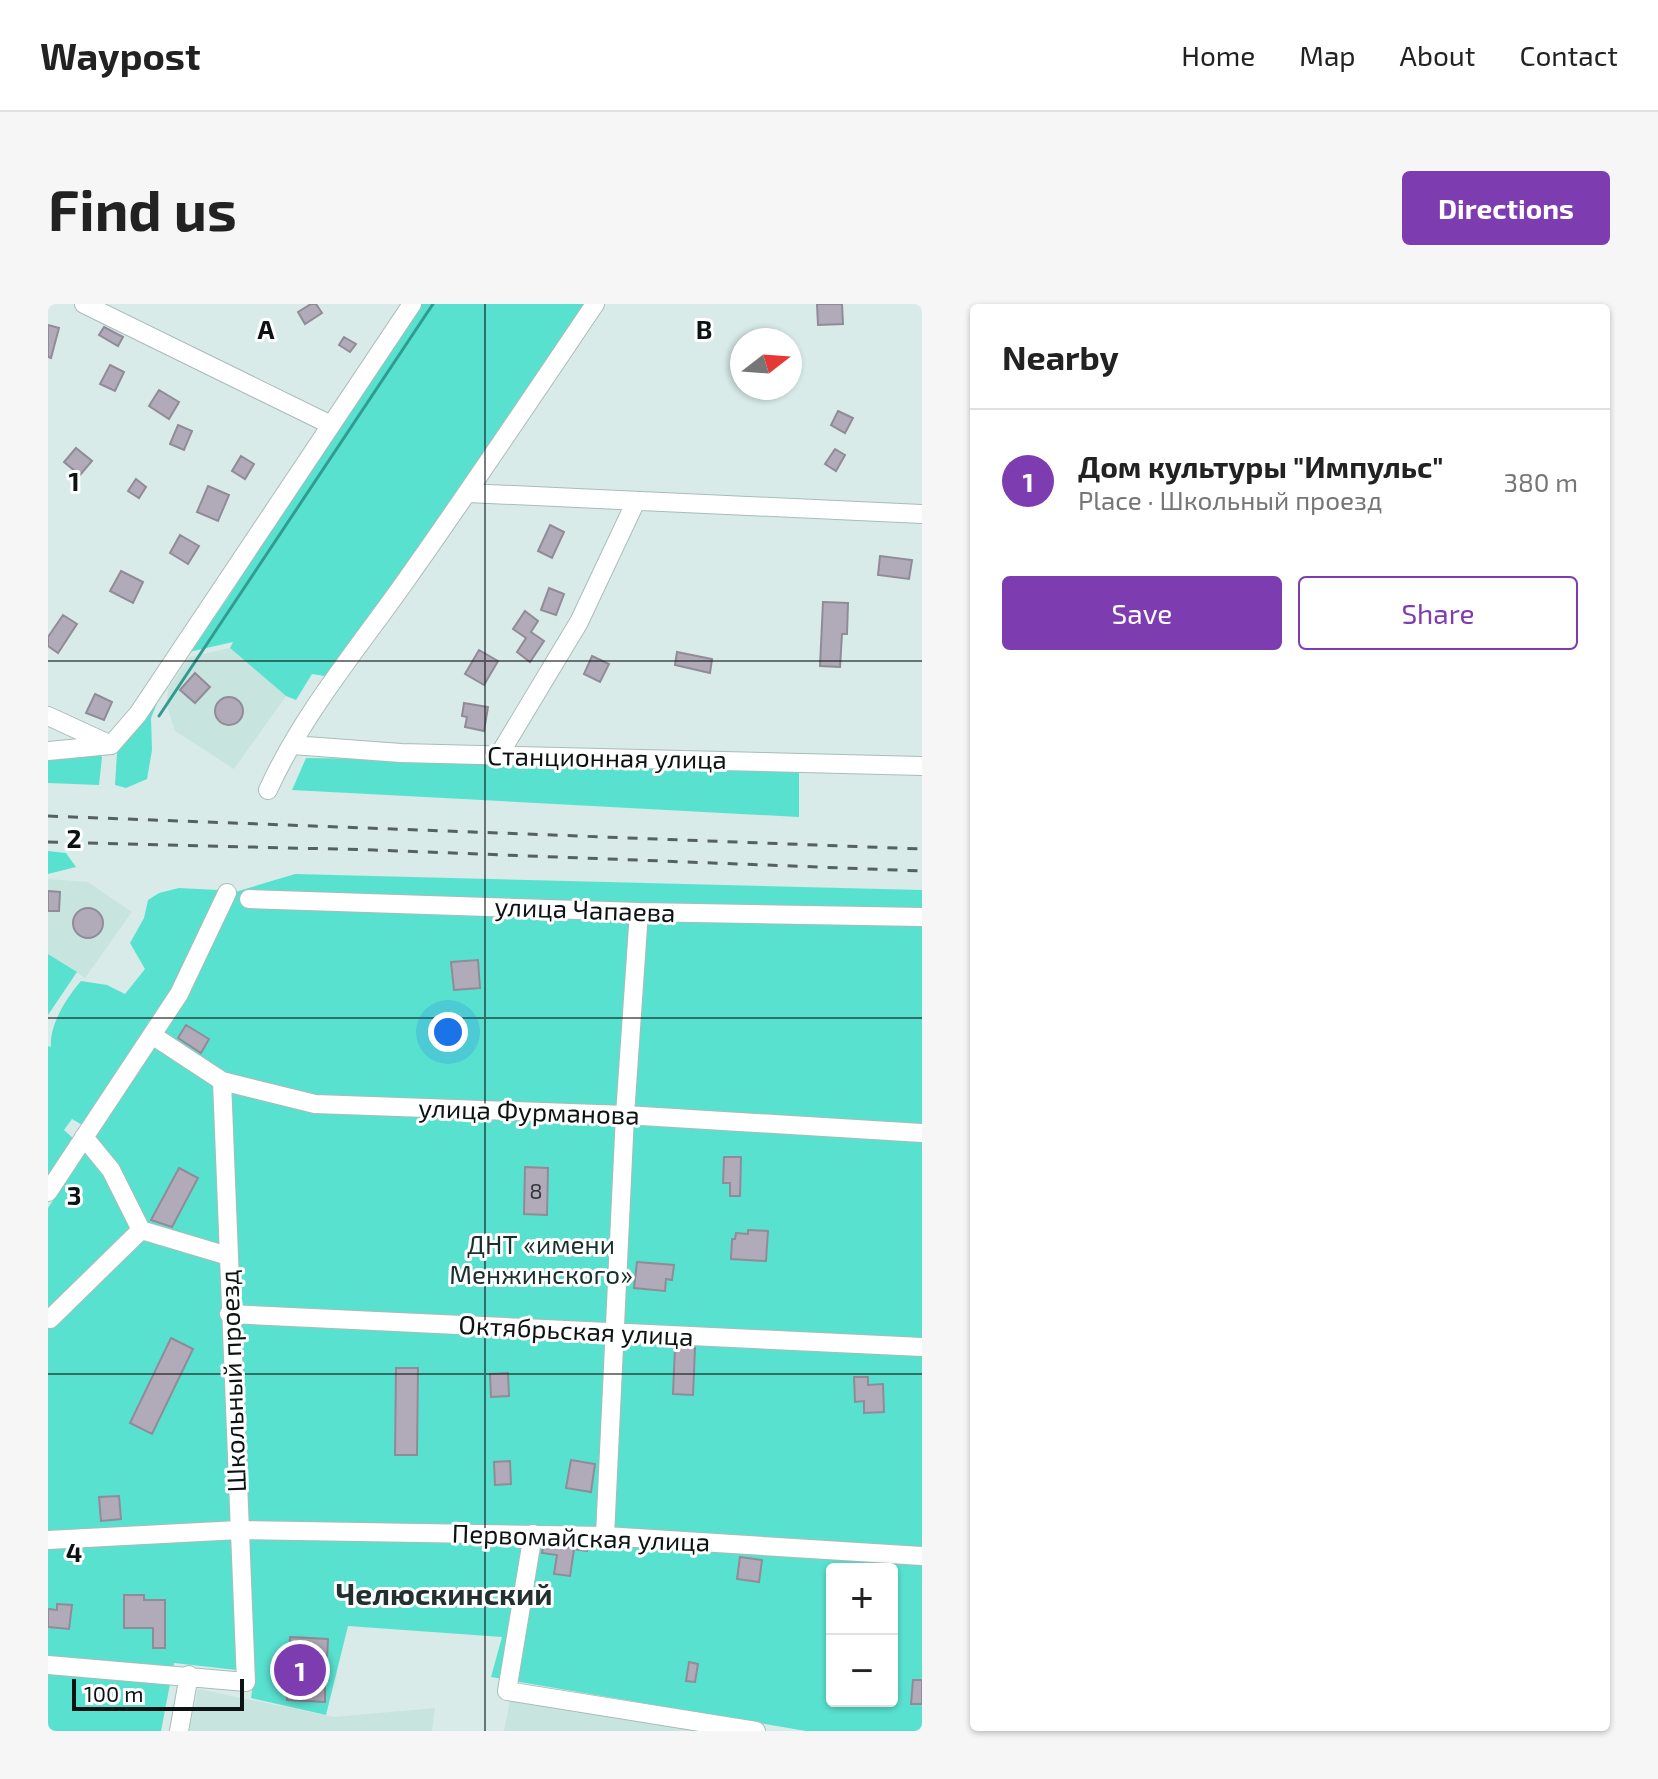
<!DOCTYPE html>
<meta charset="utf-8">
<style>
:root{--surface:#fff;--page:#f6f6f6;--text:#222;--muted:#767676;--line:#e0e0e0;--accent:#7e3cb1}
body{margin:0;font-family:"Exo 2",sans-serif;background:var(--page);color:var(--text)}
.controls{position:absolute;right:24px;bottom:24px;display:grid;overflow:hidden;border-radius:8px;box-shadow:0 2px 6px #0004}
.controls button{width:72px;height:72px;display:grid;place-items:center;padding:0;border:0;border-bottom:2px solid var(--line);background:var(--surface);color:var(--text);font:40px sans-serif}
.compass{position:absolute;left:682px;top:24px;width:72px;height:72px;border-radius:50%;background:var(--surface);box-shadow:0 2px 6px #0004;rotate:73deg}
.scale{position:absolute;left:24px;bottom:20px;width:172px;box-sizing:border-box;padding-left:8px;border:4px solid #0c1312;border-top:0;font-size:22px;line-height:28px;white-space:nowrap;color:#0c1312;-webkit-text-stroke:6px #fff;paint-order:stroke}
.you{position:absolute;left:400px;top:728px;width:28px;height:28px;margin:-20px;border:6px solid #fff;border-radius:50%;background:#1a73e8;box-shadow:0 0 0 12px #1a73e833}
.badge{display:grid;place-items:center;width:52px;height:52px;border-radius:50%;background:var(--accent);color:#fff;font-size:26px;font-weight:700}
.pin{position:absolute;translate:-50% -50%;border:4px solid #fff;box-shadow:0 2px 8px #0006}
.list{margin:0;padding:0;list-style:none}
h2{display:flex;justify-content:space-between;align-items:center;height:104px;margin:0;padding:0 32px;font-size:34px}
h2 small{font-size:26px;font-weight:400;color:var(--muted)}
.list li{display:grid;grid-template-columns:52px 1fr auto;gap:24px;align-items:center;box-sizing:border-box;height:144px;padding:0 32px;border-top:2px solid var(--line)}
.list b{display:block;font-size:30px;white-space:nowrap}
.list p{margin:0;font-size:26px;white-space:nowrap;color:var(--muted)}
.list em{font-size:26px;font-style:normal;color:var(--muted)}
.actions{display:flex;gap:16px;padding:24px 32px}
.actions a{flex:1;padding:18px 0;border:2px solid var(--accent);border-radius:8px;text-align:center;font-size:28px;color:var(--accent)}
.actions .main{background:var(--accent);color:#fff}
.map{position:relative;flex:none;width:874px;height:1427px;overflow:hidden;border-radius:8px}
header{display:flex;align-items:center;gap:48px;box-sizing:border-box;height:112px;padding:0 40px;background:var(--surface);border-bottom:2px solid var(--line)}
header strong{font-size:38px}
nav{display:flex;gap:44px;margin-inline-start:auto;font-size:28px}
.intro{display:flex;align-items:center;justify-content:space-between;box-sizing:border-box;height:192px;padding:0 48px}
h1{margin:0;font-size:56px}
.button{padding:20px 36px;border-radius:8px;background:var(--accent);color:#fff;font-size:28px;font-weight:700}
main{display:flex;gap:48px;padding:0 48px}
aside{flex:1;background:var(--surface);border-radius:8px;box-shadow:0 2px 6px #0004}
.map>svg:first-child{display:block}
</style>
<header>
<strong>Waypost</strong>
<nav><a>Home</a><a>Map</a><a>About</a><a>Contact</a></nav>
</header>
<div class="intro"><h1>Find us</h1><a class="button">Directions</a></div>
<main>
<div class="map">
<svg width="874" height="1427" viewBox="0 0 874 1427">
<rect width="100%" height="100%" fill="#d8ebe8"/>
<path fill="#c7e4de" d="M182,344L238,392L186,465L127,427L119,402L120,385L142,353Z
M0,575L40,578L84,608L37,674L0,650Z
M150,1385L286,1413L387,1404L384,1427H141Z
M462,1397L665,1427H456Z"/>
<path fill="#59e1d0" fill-rule="evenodd" d="M369,0H538L282,373L264,370L248,396L238,392L182,344L185,338L141,348L109,399L103,414L104,446L99,475L78,484L67,481L69,449L75,437L177,298Z
M48,447L54,453L51,481L0,479V453Z
M258,454L751,460V513L244,486Z
M0,547L18,549L28,563L0,570Z
M247,570L874,586V1427H758L443,1373L454,1333L300,1322L278,1411L203,1394L207,1368L126,1359L113,1427H0V904L99,753L184,589ZM784,1265H844V1397H784Z
M131,584L170,586L173,590L108,720L101,717L68,776L36,822L24,815L16,826L26,835L0,877V742L3,743C1,721 19,693 33,677L59,681L77,690L97,665L82,639L96,614L100,596L111,589Z
M0,650L29,668L0,711Z"/>
<g fill="none" stroke-linecap="round" stroke-linejoin="round">
<path stroke="#309c8f" stroke-width="3" d="M111,412L385,0"/>
</g>
<path fill="#b1abb9" stroke="#918b98" stroke-width="2" d="M263,0H268L274,9L257,20L250,8Z
M769,0H794L795,20L770,21Z
M0,21L11,24L3,54L0,53Z
M56,23L75,33L70,42L51,31Z
M296,33L308,40L302,48L291,41Z
M62,61L76,68L67,87L52,80Z
M111,86L131,98L121,115L101,102Z
M790,107L805,114L797,129L783,121Z
M130,121L144,127L136,146L122,140Z
M28,144L44,157L32,171L16,158Z
M787,145L797,151L788,167L777,160Z
M193,152L206,160L197,175L184,167Z
M88,175L98,183L91,194L80,187Z
M160,182L181,191L170,217L149,208Z
M502,221L516,228L504,254L490,247Z
M132,231L151,242L140,260L122,249Z
M832,252L864,256L861,275L830,271Z
M73,267L95,278L85,299L62,287Z
M501,284L516,290L508,311L493,306Z
M775,298L800,299L799,330H794L792,363L772,362Z
M477,307L490,317L483,328L496,337L482,358L469,348L478,334L465,325Z
M15,311L29,320L10,349L0,342V333Z
M431,346L450,357L436,381L417,370Z
M629,348L664,355L662,369L627,361Z
M544,352L561,360L552,378L536,370Z
M147,369L162,383L147,399L132,386Z
M47,390L64,398L56,416L38,409Z
M167 407a14 14 0 1 1 28 0a14 14 0 1 1-28 0Z
M416,399L440,403L436,427L417,423L419,413L414,412Z
M0,587L12,588L11,607H0Z
M25 619a15 15 0 1 1 30 0a15 15 0 1 1-30 0Z
M430,656L432,684L406,686L403,658Z
M138,721L161,735L153,749L130,734Z
M676,853H693L692,892H682V879H675Z
M477,863L500,864L499,911L476,910Z
M131,864L150,874L124,923L103,916Z
M700,926L720,927L718,957L683,955L684,935H687L688,929L700,930Z
M589,958L626,961L624,976L618,975L617,987L586,984Z
M123,1034L145,1045L104,1130L82,1119Z
M627,1043L647,1044L645,1091L625,1090Z
M348,1064H370L369,1151H347Z
M460,1069L461,1092L443,1093L442,1070Z
M806,1073H820V1081L835,1080L836,1108L816,1109V1097L807,1098Z
M523,1156L547,1160L543,1188L518,1184Z
M462,1157L463,1180L447,1181L446,1158Z
M71,1192L73,1215L53,1217L51,1193Z
M495,1243L539,1244V1247L526,1245L522,1272L506,1270L509,1251L494,1249Z
M692,1253L714,1256L711,1278L689,1275Z
M76,1291H96V1296H117V1344H105V1324H76Z
M9,1300L24,1301L21,1325L0,1323V1305L9,1306Z
M242,1333L280,1335L279,1355L264,1354L263,1377L277,1378V1398L239,1396Z
M641,1358L650,1360L647,1378L638,1377Z
M865,1376H874V1400H863Z"/>
<g fill="none" stroke-linecap="round" stroke-linejoin="round">
<defs>
<path id="minor" d="M36,0L283,121
M420,189L874,210
M0,412L63,441
M244,441L353,449L874,462
M0,447L63,441L90,410L364,0
M451,451L531,318L588,197
M220,486C253,413 307,348 354,282C420,189 483,95 547,0
M201,595L591,608L874,613
M104,731L174,777L267,800L577,811L874,829
M36,833L63,866L93,926
M0,888L131,690L179,589
M181,1010L874,1043
M2,1015L93,926L180,952
M485,1230L459,1387L708,1427
M557,1232L577,811L591,608
M0,1236L191,1226L557,1232L874,1252
M0,1361L198,1378L174,777
M131,1427L141,1371"/>
</defs>
<use href="#minor" stroke="#a9bcb8" stroke-width="20"/>
<use href="#minor" stroke="#fff" stroke-width="18"/>
<path stroke="#56615f" stroke-width="3" stroke-dasharray="10 10" stroke-linecap="butt" d="M0,512L874,545
M0,538L326,546L874,567"/>
</g>
<path fill="none" stroke="#0c1312" stroke-width="2" stroke-opacity="0.55" d="M437,0V1427M0,357H874M0,714H874M0,1070H874"/>
<g text-anchor="middle" stroke-width="6" stroke-linejoin="round" paint-order="stroke">
<g font-size="22" fill="#35393c">
<text x="488" y="895">8</text>
</g>
<g font-size="26" fill="#0c1312" stroke="#fff">
<text transform="translate(559 454) rotate(1)" y="9">Станционная улица</text>
<text transform="translate(537 606) rotate(2)" y="9">улица Чапаева</text>
<text transform="translate(481 808) rotate(2)" y="9">улица Фурманова</text>
<text transform="translate(528 1027) rotate(3)" y="9">Октябрьская улица</text>
<text transform="translate(185 1077) rotate(-92)" y="9">Школьный проезд</text>
<text transform="translate(533 1234) rotate(2)" y="9">Первомайская улица</text>
</g>
<g font-size="26" fill="#19302d" stroke="#fff">
<text x="493" y="950">ДНТ «имени<tspan x="493" dy="30">Менжинского»</tspan></text>
</g>
<g font-size="30" font-weight="bold" fill="#22312f" stroke="#fff">
<text x="396" y="1301">Челюскинский</text>
</g>
</g>
<g font-size="26" text-anchor="middle" font-weight="bold" fill="#0c1312" stroke="#fff" stroke-width="6" stroke-linejoin="round" paint-order="stroke">
<text x="218" y="35">A</text>
<text x="656" y="35">B</text>
<text x="26" y="187">1</text>
<text x="26" y="544">2</text>
<text x="26" y="901">3</text>
<text x="26" y="1258">4</text>
</g>
</svg>
<div class="controls">
<button>+</button>
<button>−</button>
</div>
<svg class="compass" viewBox="-18 -18 36 36"><path d="M0-13l5 13h-10z" fill="#e53935"/><path d="M0 13l5-13h-10z" fill="#767676"/></svg>
<div class="scale">100 m</div>
<div class="you"></div>
<div class="pin badge" style="left:252px;top:1366px">1</div>
</div>
<aside>
<h2>Nearby<small></small></h2>
<ul class="list">
<li><span class="badge">1</span><div><b>Дом культуры &quot;Импульс&quot;</b><p>Place · Школьный проезд</p></div><em>380 m</em></li>
</ul>
<div class="actions"><a class="main">Save</a><a>Share</a></div>
</aside>
</main>
